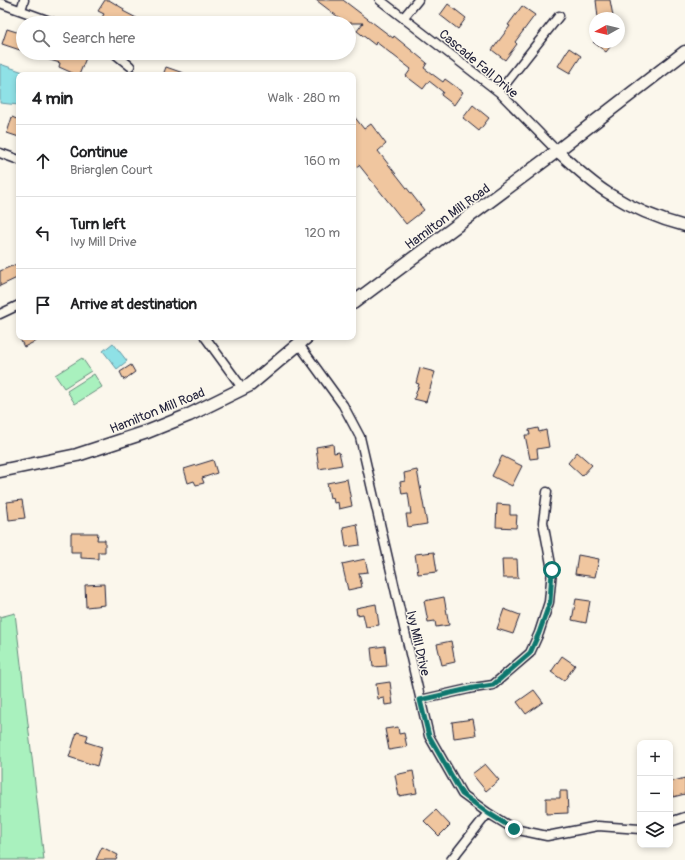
<!DOCTYPE html>
<meta charset="utf-8">
<style>
:root{--surface:#fff;--page:#f2f2f2;--text:#202124;--muted:#757577;--line:#e0e0e0}
body{margin:0;font-family:Pangolin,sans-serif;background:var(--page);color:var(--text)}
.controls{position:absolute;right:12px;bottom:12px;display:grid;overflow:hidden;border-radius:8px;box-shadow:0 2px 6px #0003}
.controls button{width:36px;height:36px;display:grid;place-items:center;padding:0;border:0;border-bottom:1px solid var(--line);background:var(--surface);color:var(--text);font:20px sans-serif}
.compass{position:absolute;left:589px;top:12px;width:36px;height:36px;border-radius:50%;background:var(--surface);box-shadow:0 2px 6px #0003;rotate:262deg}
.stop{position:absolute;width:12px;height:12px;margin:-9px;border:3px solid #0f766e;border-radius:50%;background:#fff}
.stop.end{background:#0f766e;border-color:#fff;box-shadow:0 1px 4px #0008}
.list{margin:0;padding:0;list-style:none}
h2{display:flex;justify-content:space-between;align-items:center;height:52px;margin:0;padding:0 16px;font-size:17px}
h2 small{font-size:13px;font-weight:400;color:var(--muted)}
.list li{display:grid;grid-template-columns:26px 1fr auto;gap:12px;align-items:center;box-sizing:border-box;height:72px;padding:0 16px;border-top:1px solid var(--line)}
.list b{display:block;font-size:15px;white-space:nowrap}
.list p{margin:0;font-size:13px;white-space:nowrap;color:var(--muted)}
.list em{font-size:13px;font-style:normal;color:var(--muted)}
.icon{flex:none;width:22px;height:22px;fill:none;stroke:currentColor;stroke-width:2;stroke-linecap:round;stroke-linejoin:round}
.map{position:relative;flex:none;width:685px;height:860px;overflow:hidden}
.search{position:absolute;background:var(--surface);box-shadow:0 2px 6px #0003;left:16px;top:16px;width:340px;height:44px;display:flex;align-items:center;gap:10px;box-sizing:border-box;padding:0 14px;border-radius:22px;color:var(--muted);font-size:15px}
.panel{position:absolute;background:var(--surface);box-shadow:0 2px 6px #0003;left:16px;top:72px;width:340px;height:268px;border-radius:8px}
.map>svg:first-child{display:block}
</style>
<div class="map">
<svg width="685" height="860" viewBox="0 0 685 860">
<rect width="100%" height="100%" fill="#fbf7ec"/>
<filter id="ink" filterUnits="userSpaceOnUse"><feTurbulence type="fractalNoise" baseFrequency=".025" numOctaves="2"/><feDisplacementMap in="SourceGraphic" scale="8" xChannelSelector="R" yChannelSelector="G"/><feConvolveMatrix kernelMatrix="1 2 1 2 8 2 1 2 1" color-interpolation-filters="sRGB"/></filter>
<g filter="url(#ink)">
<path fill="#a9f1be" stroke="#668a7c" d="M82,358L91,371L64,388L55,375Z
M94,374L102,387L75,404L67,391Z
M15,613L44,860H0V617Z"/>
<path fill="#8fe1e6" stroke="#6395a2" d="M0,64C11,68 21,71 32,75H19V105L0,103Z
M113,343L127,361L117,369L103,351Z"/>
<path fill="#f0c69f" stroke="#22223b" d="M105,0H109L124,9L123,11L146,23H109L101,19L104,14L98,11Z
M316,0H343L393,38L394,36L427,63L424,68L443,82L445,79L463,92L454,105L441,95L443,92L429,81L423,89L406,76L411,69L376,42L375,45L357,31L363,23H346Z
M596,0H610L613,16L598,18Z
M448,4L466,18L458,29L440,15Z
M522,6L535,15L515,42L517,44L505,60L492,50L510,26L508,25Z
M7,29L23,34V41L20,50L2,44Z
M593,42H614L606,52Z
M569,48L581,56L570,73L558,66Z
M33,53H73L86,58L79,75H77L59,67L60,63L33,55Z
M166,67L186,74L185,75H163Z
M473,105L489,118L479,131L463,118Z
M353,115L364,129L371,124L386,144L378,151L424,210L406,224L359,165L353,169Z
M12,117L19,120V137L7,133Z
M19,263V277L0,286V271Z
M19,337H44L24,347Z
M131,365L135,372L124,380L120,372Z
M420,368L435,372L426,402L414,399L419,384L416,383Z
M538,428L539,432L546,430L549,447L537,449L538,458L530,459L525,435H530L529,430Z
M333,444L334,453L339,452L342,465L319,469L316,447Z
M577,452L592,465L582,476L568,463Z
M502,456L522,466L512,486L492,476Z
M213,460L217,473L202,478L204,483L196,485L194,481L188,483L184,469Z
M417,470L427,524L408,527L406,514H411L408,493L402,494L400,482L405,481L404,473Z
M347,479L352,506L339,509L338,502L334,503L333,497L330,498L327,483Z
M22,500L25,518L9,520L7,502Z
M497,504L510,505V515H517L516,528L496,527Z
M357,524L360,545L346,547L343,527Z
M71,533H98L97,540H105V552H98V559L81,558V552H71Z
M434,552L437,572L418,574L415,554Z
M578,555L599,559L595,577L575,574Z
M365,559L368,572L359,573L362,587L348,590L342,564Z
M502,559H517L518,578H503Z
M104,584L105,605L86,607L85,585Z
M444,597L449,625L436,627L435,621L428,622L424,601Z
M576,599L590,601L586,623L572,620Z
M376,604L379,625L366,627L363,614L357,615L356,608Z
M504,609L520,615L513,634L497,629Z
M451,641L455,662L442,665L437,644Z
M385,646L387,666L373,667L371,648Z
M562,656L575,665L564,681L551,672Z
M390,682L393,704L385,705L384,698L378,699L376,684Z
M534,690L543,702L526,714L517,702Z
M473,719L476,735L454,738L452,722Z
M398,727L399,734L404,733L407,747L389,750L385,729Z
M77,732L88,735L86,742L102,747L97,766L69,757Z
M485,764L499,780L486,791L472,774Z
M413,771L417,793L399,796L395,775Z
M685,778V794L673,797L670,782Z
M560,791H567L568,813L546,814V798H560Z
M436,810L450,825L439,836L424,821Z
M102,847L118,855L116,860H96Z"/>
<g fill="none" stroke-linecap="round" stroke-linejoin="round">
<defs>
<path id="minor" d="M380,0L499,92L557,151
M0,3L55,23
M21,10L24,0
M404,17L418,0
M114,53L130,66
M499,92L559,16
M0,153L19,160
M0,314L19,305
M205,337L243,389
M298,343L343,405L360,437L429,736L462,794L488,813L514,829L547,836L598,826L640,829
M420,700L473,688L493,685L530,653L539,633L549,602L552,570L543,522L547,492
M670,822L685,817
M451,860L488,813"/>
<path id="tertiary" d="M557,151C574,166 590,182 608,193C632,208 658,219 685,226"/>
<path id="secondary" d="M353,303L557,151L685,52
M0,471L77,455L147,432L189,415L250,385L307,337"/>
</defs>
<use href="#minor" stroke="#22223b" stroke-width="11"/>
<use href="#tertiary" stroke="#22223b" stroke-width="13"/>
<use href="#secondary" stroke="#22223b" stroke-width="15"/>
<use href="#minor" stroke="#fbf7ec" stroke-width="8"/>
<use href="#tertiary" stroke="#fbf7ec" stroke-width="10"/>
<use href="#secondary" stroke="#fbf7ec" stroke-width="12"/>
</g>
</g>
<g fill="none" stroke-linecap="round" stroke-linejoin="round" filter="url(#ink)">
<path stroke="#0f766e" stroke-width="5" d="M514,829L488,813L462,794L429,736L420,700L473,688L493,685L530,653L539,633L550,602L552,570"/>
</g>
<g text-anchor="middle" stroke-width="3" stroke-linejoin="round" paint-order="stroke">
<g font-size="13" fill="#22223b" stroke="#fbf7ec">
<text transform="translate(479 63) rotate(40)" y="5">Cascade Fall Drive</text>
<text transform="translate(447 216) rotate(-36)" y="5">Hamilton Mill Road</text>
<text transform="translate(157 410) rotate(-22)" y="5">Hamilton Mill Road</text>
<text transform="translate(419 643) rotate(77)" y="5">Ivy Mill Drive</text>
</g>
</g>
</svg>
<div class="controls">
<button>+</button>
<button>−</button>
<button><svg class="icon" aria-label="layers" viewBox="0 0 24 24"><path d="M12 4l9 5-9 5-9-5zM3 14l9 5 9-5"/></svg></button>
</div>
<svg class="compass" viewBox="-18 -18 36 36"><path d="M0-13l5 13h-10z" fill="#e53935"/><path d="M0 13l5-13h-10z" fill="#757577"/></svg>
<div class="stop" style="left:552px;top:570px"></div>
<div class="stop end" style="left:514px;top:829px"></div>
<div class="search"><svg class="icon" aria-label="search" viewBox="0 0 24 24"><circle cx="10" cy="10" r="6"/><path d="M15 15l6 6"/></svg>Search here</div>
<section class="panel">
<h2>4 min<small>Walk · 280 m</small></h2>
<ul class="list">
<li><svg class="icon" aria-label="ahead" viewBox="0 0 24 24"><path d="M12 20V5M6 11l6-6 6 6"/></svg><div><b>Continue</b><p>Briarglen Court</p></div><em>160 m</em></li>
<li><svg class="icon" aria-label="left" viewBox="0 0 24 24"><path d="M17 20v-9H6M10 6l-5 5 5 5"/></svg><div><b>Turn left</b><p>Ivy Mill Drive</p></div><em>120 m</em></li>
<li><svg class="icon" aria-label="arrive" viewBox="0 0 24 24"><path d="M6 21V4h12l-3 4 3 4H6"/></svg><div><b>Arrive at destination</b></div></li>
</ul>
</section>
</div>
